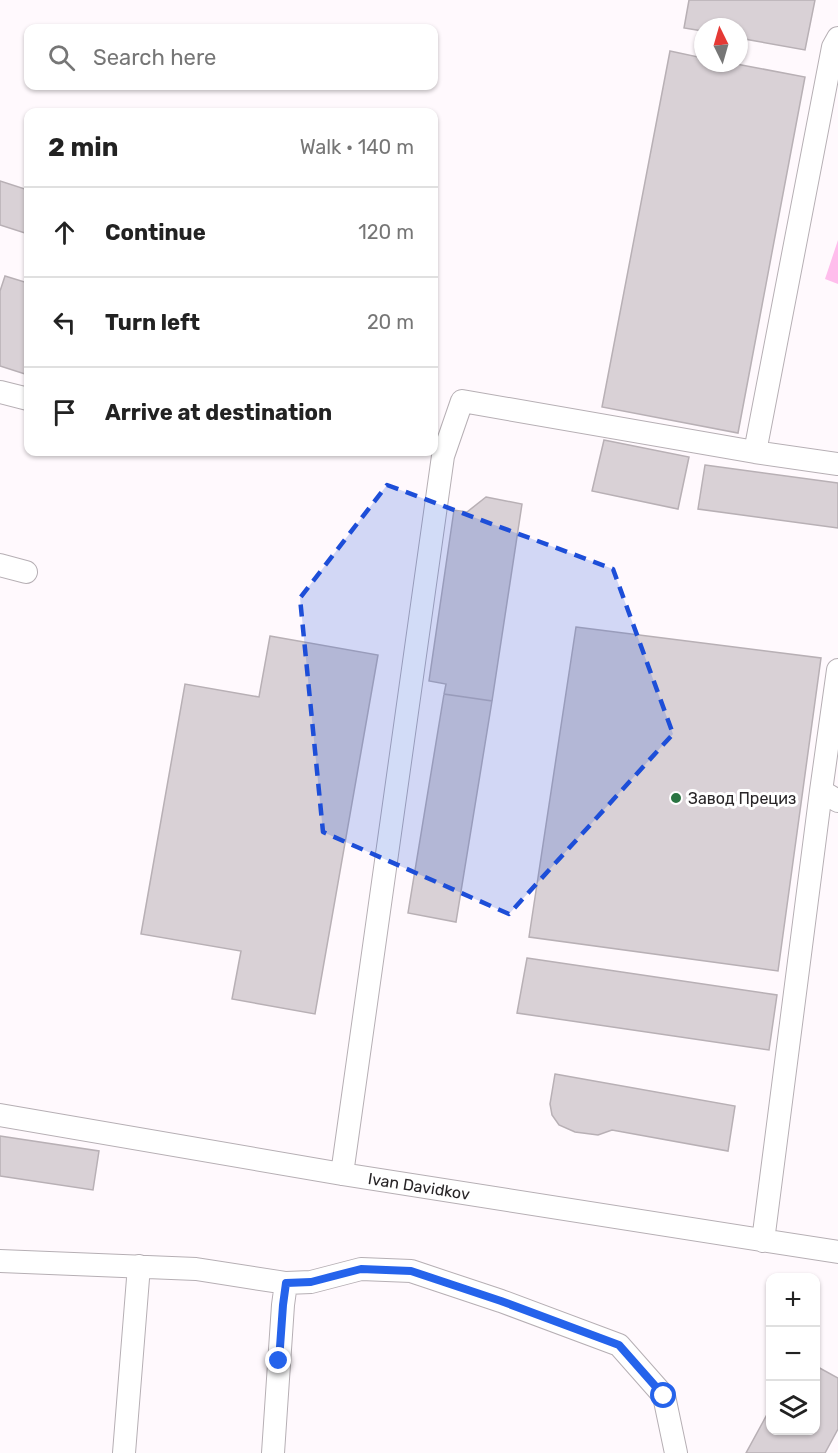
<!DOCTYPE html>
<meta charset="utf-8">
<style>
:root{--surface:#fff;--page:#f2f2f2;--text:#222;--muted:#767676;--line:#e0e0e0}
body{margin:0;font-family:Rubik,sans-serif;background:var(--page);color:var(--text)}
.controls{position:absolute;right:18px;bottom:18px;display:grid;overflow:hidden;border-radius:12px;box-shadow:0 2px 4px #0004}
.controls button{width:54px;height:54px;display:grid;place-items:center;padding:0;border:0;border-bottom:2px solid var(--line);background:var(--surface);color:var(--text);font:30px sans-serif}
.compass{position:absolute;left:694px;top:18px;width:54px;height:54px;border-radius:50%;background:var(--surface);box-shadow:0 2px 4px #0004;rotate:355deg}
.stop{position:absolute;width:18px;height:18px;margin:-14px;border:4px solid #2563eb;border-radius:50%;background:#fff}
.stop.end{background:#2563eb;border-color:#fff;box-shadow:0 2px 6px #0008}
.list{margin:0;padding:0;list-style:none}
h2{display:flex;justify-content:space-between;align-items:center;height:78px;margin:0;padding:0 24px;font-size:26px}
h2 small{font-size:20px;font-weight:400;color:var(--muted)}
.list li{display:grid;grid-template-columns:39px 1fr auto;gap:18px;align-items:center;box-sizing:border-box;height:90px;padding:0 24px;border-top:2px solid var(--line)}
.list b{display:block;font-size:22px;white-space:nowrap}
.list em{font-size:20px;font-style:normal;color:var(--muted)}
.icon{flex:none;width:33px;height:33px;fill:none;stroke:currentColor;stroke-width:2;stroke-linecap:round;stroke-linejoin:round}
.map{position:relative;flex:none;width:838px;height:1453px;overflow:hidden}
.search{position:absolute;background:var(--surface);box-shadow:0 2px 4px #0004;left:24px;top:24px;width:414px;height:66px;display:flex;align-items:center;gap:15px;box-sizing:border-box;padding:0 21px;border-radius:12px;color:var(--muted);font-size:22px}
.panel{position:absolute;background:var(--surface);box-shadow:0 2px 4px #0004;left:24px;top:108px;width:414px;height:348px;border-radius:12px}
.map>svg:first-child{display:block}
</style>
<div class="map">
<svg width="838" height="1453" viewBox="0 0 838 1453">
<rect width="100%" height="100%" fill="#fff9fd"/>
<path fill="#ffbdec" d="M838,240V284L825,279Z"/>
<path fill="#d9d1d6" stroke="#b8b0b5" stroke-width="1.5" d="M689,0H815L805,50L739,38V27H703V31L684,28Z
M670,51L703,58V63H731L805,77L738,433L602,407Z
M0,181L28,190V234L0,225Z
M5,276L28,283V375L0,366V291Z
M604,440L689,457L678,509L592,491Z
M705,465L838,483V528L698,509Z
M486,497L522,504L492,701L444,694L446,684L429,681L454,510L467,512Z
M576,627L821,658L778,971L529,937Z
M270,636L378,655L315,1014L232,999L241,951L141,934L185,684L259,697Z
M444,694L492,701L456,922L408,913Z
M527,958L777,995L769,1050L517,1013Z
M555,1074L735,1106L728,1151L612,1130L598,1135L575,1132L559,1125L552,1115L550,1104Z
M0,1136L99,1151L93,1190L0,1176Z
M816,1366L838,1378V1429L825,1453H746L770,1409V1430H816Z"/>
<g fill="none" stroke-linecap="round" stroke-linejoin="round">
<defs>
<path id="minor" d="M0,392L28,399
M755,452L833,47L838,38
M0,565L26,572
M821,791L838,670
M0,1115L342,1174L838,1252
M342,1174L443,456L462,401L755,452L838,464
M763,1241L821,791L838,801
M0,1261L196,1269L286,1283L311,1282L361,1269L411,1271L501,1301L619,1345L664,1396L676,1453
M124,1453L139,1266
M273,1453L283,1305L286,1283"/>
</defs>
<use href="#minor" stroke="#b6afb4" stroke-width="24"/>
<use href="#minor" stroke="#fff" stroke-width="22"/>
</g>
<g fill="none" stroke-linecap="round" stroke-linejoin="round">
<path stroke="#2563eb" stroke-width="8" d="M279,1361L283,1305L286,1283L311,1282L361,1269L411,1271L501,1301L619,1345L664,1396"/>
</g>
<path fill="#1d4ed8" fill-opacity="0.2" stroke="#1d4ed8" stroke-width="4.5" stroke-dasharray="12 8" stroke-linejoin="round" d="M387,485L613,569L673,734L509,914L323,832L300,598Z"/>
<circle fill="#2a7442" stroke="#fff" stroke-width="2" cx="676" cy="798" r="6"/>
<g text-anchor="middle" stroke-width="6" stroke-linejoin="round" paint-order="stroke">
<g font-size="16" fill="#282527" stroke="#fff" text-anchor="start">
<text x="688" y="804">Завод Прециз</text>
</g>
<g font-size="16" fill="#282527" stroke="#fff">
<text transform="translate(419 1186) rotate(9)" y="6">Ivan Davidkov</text>
</g>
</g>
</svg>
<div class="controls">
<button>+</button>
<button>−</button>
<button><svg class="icon" aria-label="layers" viewBox="0 0 24 24"><path d="M12 4l9 5-9 5-9-5zM3 14l9 5 9-5"/></svg></button>
</div>
<svg class="compass" viewBox="-18 -18 36 36"><path d="M0-13l5 13h-10z" fill="#e53935"/><path d="M0 13l5-13h-10z" fill="#767676"/></svg>
<div class="stop" style="left:664px;top:1396px"></div>
<div class="stop end" style="left:279px;top:1361px"></div>
<div class="search"><svg class="icon" aria-label="search" viewBox="0 0 24 24"><circle cx="10" cy="10" r="6"/><path d="M15 15l6 6"/></svg>Search here</div>
<section class="panel">
<h2>2 min<small>Walk · 140 m</small></h2>
<ul class="list">
<li><svg class="icon" aria-label="ahead" viewBox="0 0 24 24"><path d="M12 20V5M6 11l6-6 6 6"/></svg><div><b>Continue</b></div><em>120 m</em></li>
<li><svg class="icon" aria-label="left" viewBox="0 0 24 24"><path d="M17 20v-9H6M10 6l-5 5 5 5"/></svg><div><b>Turn left</b></div><em>20 m</em></li>
<li><svg class="icon" aria-label="arrive" viewBox="0 0 24 24"><path d="M6 21V4h12l-3 4 3 4H6"/></svg><div><b>Arrive at destination</b></div></li>
</ul>
</section>
</div>
